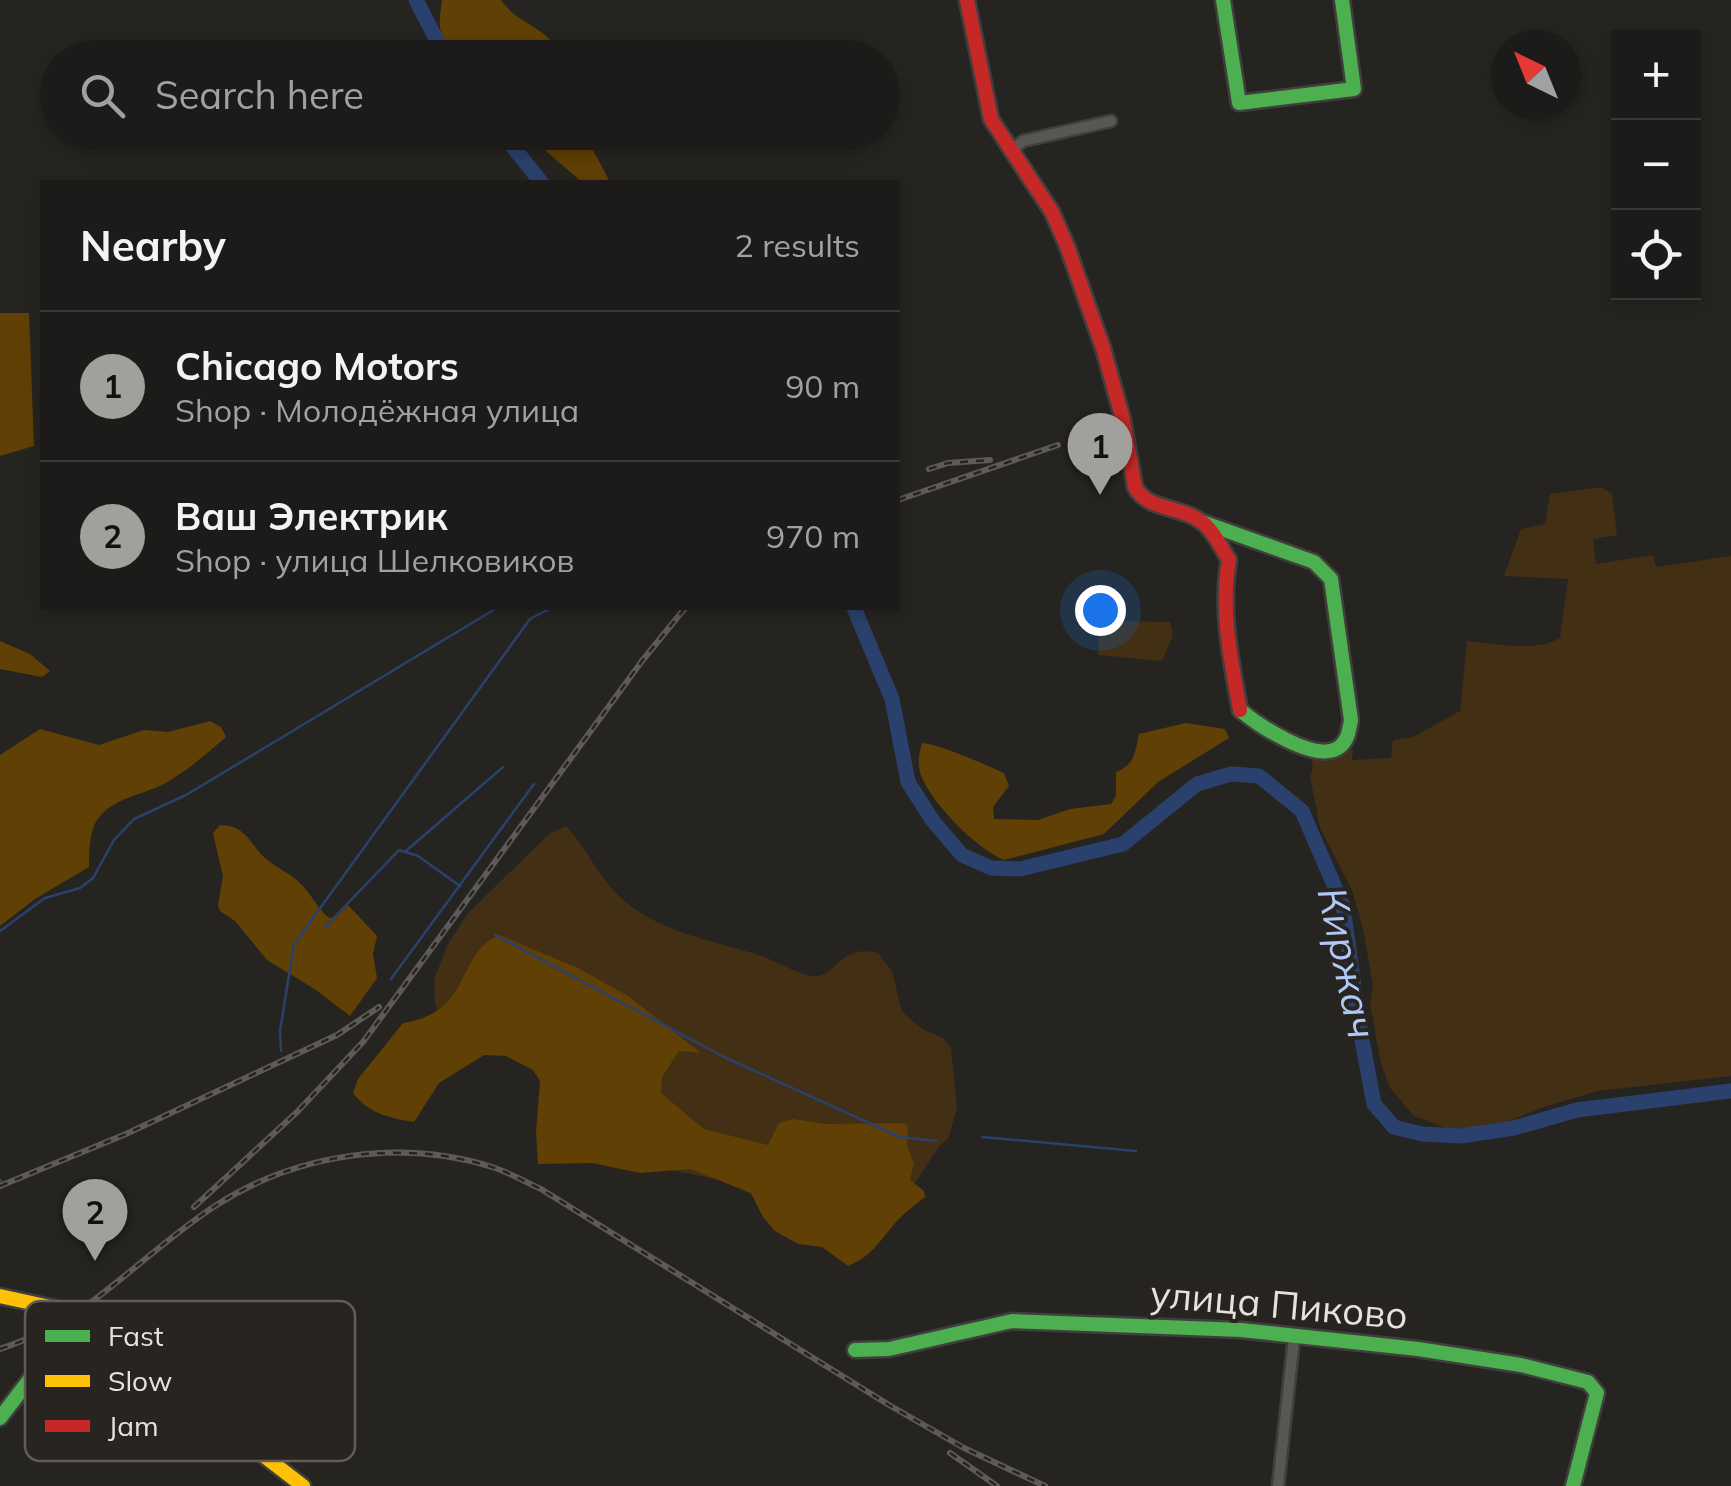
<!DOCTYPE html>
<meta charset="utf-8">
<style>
:root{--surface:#1c1b19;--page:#252422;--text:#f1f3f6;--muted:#a0a1a2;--line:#3a3938;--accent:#a2a09c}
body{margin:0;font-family:Mulish,sans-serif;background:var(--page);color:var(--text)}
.controls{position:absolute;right:30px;top:30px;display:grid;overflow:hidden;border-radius:0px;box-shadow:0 5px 15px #0003}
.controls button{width:90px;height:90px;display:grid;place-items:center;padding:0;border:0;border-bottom:2px solid var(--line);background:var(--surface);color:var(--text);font:50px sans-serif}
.compass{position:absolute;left:1491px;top:30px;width:90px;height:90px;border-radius:50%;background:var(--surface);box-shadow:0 5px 15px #0003;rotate:317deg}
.you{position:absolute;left:1100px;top:610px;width:35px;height:35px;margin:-25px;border:8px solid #fff;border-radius:50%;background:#1a73e8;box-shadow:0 0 0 15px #1a73e833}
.badge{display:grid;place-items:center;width:65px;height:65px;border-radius:50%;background:var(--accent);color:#111;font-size:32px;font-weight:700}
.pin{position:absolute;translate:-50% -82px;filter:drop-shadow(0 2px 5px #0008)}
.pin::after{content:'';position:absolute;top:52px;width:35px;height:30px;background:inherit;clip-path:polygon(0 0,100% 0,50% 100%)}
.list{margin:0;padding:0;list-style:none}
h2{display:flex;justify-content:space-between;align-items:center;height:130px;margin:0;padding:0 40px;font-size:42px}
h2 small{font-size:32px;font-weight:400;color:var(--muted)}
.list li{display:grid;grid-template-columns:65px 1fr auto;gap:30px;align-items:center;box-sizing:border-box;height:150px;padding:0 40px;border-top:2px solid var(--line)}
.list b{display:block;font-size:38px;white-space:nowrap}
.list p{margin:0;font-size:32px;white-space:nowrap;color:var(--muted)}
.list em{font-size:32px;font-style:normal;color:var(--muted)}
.icon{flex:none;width:55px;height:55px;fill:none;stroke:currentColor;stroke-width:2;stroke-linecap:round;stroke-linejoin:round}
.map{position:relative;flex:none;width:1731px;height:1486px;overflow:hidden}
.search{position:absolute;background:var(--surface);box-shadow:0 5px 15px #0003;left:40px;top:40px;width:860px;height:110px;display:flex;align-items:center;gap:25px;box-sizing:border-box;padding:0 35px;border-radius:55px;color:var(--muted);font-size:38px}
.panel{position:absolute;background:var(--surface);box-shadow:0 5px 15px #0003;left:40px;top:180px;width:860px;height:430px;border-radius:0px}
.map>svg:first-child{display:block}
</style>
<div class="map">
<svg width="1731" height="1486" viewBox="0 0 1731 1486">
<rect width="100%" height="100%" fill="#262421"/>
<path fill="#422f14" d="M1601,487L1612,494L1617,535L1593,539L1596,564L1653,555L1656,567L1731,556V1076L1598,1091L1544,1107L1496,1126L1449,1129L1414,1116L1390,1088L1381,1064L1370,1003L1373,986L1363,929L1352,890L1320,828L1310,777L1313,768L1311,756L1353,750L1352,760L1391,758L1393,740L1413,737L1460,711L1467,641C1495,643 1535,653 1560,638L1568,579L1504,576L1521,529L1545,524L1550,494Z
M1118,621L1170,622L1173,636L1162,661L1098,655L1099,637Z
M566,826C586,847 597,874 617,894C655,932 711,940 759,955C776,961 793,972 810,976C837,981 837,943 878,953L892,971L902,1012L924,1030L943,1038L951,1048L957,1107L949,1137L938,1148L917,1180L844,1250L730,1182L671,1170L561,1082L448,1025L435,1005L434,980L447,946L467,914L549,834Z"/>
<path fill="#604004" d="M442,0H501C521,28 547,24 561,57C529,58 454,69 441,32C438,22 441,10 442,0Z
M531,133H584L610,182H582L547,152Z
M0,313H29L34,446L0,456Z
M0,641L30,654L50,671L42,677L0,669Z
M210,721L221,727L226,737C206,754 187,771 164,784C144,794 116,798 101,815C89,827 89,851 89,867L35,899L0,926V755L40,729L99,745L144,730L168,732Z
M1186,723L1225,729L1229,738L1158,782L1104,834L1004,860C977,849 931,803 921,775C917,764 919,753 922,743C936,743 987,765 1004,773L1009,786L993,807L994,819L1038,820L1070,809L1111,804L1116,796V772C1135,765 1135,752 1139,734Z
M220,825C249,825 250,848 270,862C281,870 294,876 303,886C313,897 318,909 329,918L336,917L348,905L377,936L373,954L377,978L350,1016L316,990L267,960L235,921L220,911L218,905L223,876L213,833Z
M499,935L578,968L628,996L701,1053L679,1051L662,1077L661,1093L704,1129L768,1145L779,1123L793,1119L826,1124L904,1123L908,1127L907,1146L914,1163L910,1180L924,1191L925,1197C915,1205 903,1214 895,1223C879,1242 872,1256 848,1266L822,1247L798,1244L775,1231L763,1217L751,1193L690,1169L640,1173L592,1163L538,1164L536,1132L540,1081L533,1070L506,1056L484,1055L439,1083L414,1122C390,1118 369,1114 353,1093L358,1079L403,1023C474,1012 454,955 499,935Z"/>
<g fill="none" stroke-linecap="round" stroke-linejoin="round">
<path stroke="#2b416d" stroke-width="2.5" d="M406,851L503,767
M325,927L399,850L418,856L460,886
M0,931L45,898L80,888L93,878L114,840L134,819L186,795L497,608
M495,935L722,1056L900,1137L936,1141
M391,979L534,784
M281,1051L280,1031L294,944L530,619L551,608
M982,1137L1136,1151
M0,1180L1,1181"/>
<path stroke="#2b416d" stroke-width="15" d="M416,0L446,58
M501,132L541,182
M854,608L892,699L908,782L933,821L962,855L991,868L1020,869L1123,844L1197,784L1231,774L1259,776L1302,811L1343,906L1359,1024L1374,1104L1394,1127L1422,1134L1461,1136L1514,1128L1577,1110L1731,1091"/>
<defs>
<path id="street" d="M1012,150L1023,141L1111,121
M1278,1486L1294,1338"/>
<path id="fast" d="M1223,0L1239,103L1354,89L1342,0
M1205,523L1314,562L1331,579L1351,720C1349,730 1348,742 1338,748C1315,763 1258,725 1240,710
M855,1350L889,1349L1012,1321L1241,1330L1418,1349L1521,1365L1588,1382L1597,1393L1573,1486
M0,1418L77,1318"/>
<path id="slow" d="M0,1296L59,1309L116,1342L303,1486"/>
<path id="jam" d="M967,0L991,119L1052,212L1067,246L1103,348L1123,420L1135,487C1147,510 1179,506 1199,520C1212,528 1221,547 1229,560C1220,611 1231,660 1240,710"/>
</defs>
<use href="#street" stroke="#403f3c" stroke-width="15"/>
<use href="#fast" stroke="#403f3c" stroke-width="19"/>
<use href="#slow" stroke="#403f3c" stroke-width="19"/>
<use href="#jam" stroke="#403f3c" stroke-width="19"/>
<use href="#street" stroke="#575756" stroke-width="10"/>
<use href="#fast" stroke="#4caf50" stroke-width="14"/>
<use href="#slow" stroke="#ffc107" stroke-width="14"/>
<use href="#jam" stroke="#c62828" stroke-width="14"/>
<defs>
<path id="rail" d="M929,469L948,463L990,460
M898,500L1058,445
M0,1186L126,1134L337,1035L379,1007
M194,1207L297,1112L363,1042L642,661L685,608
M0,1349C26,1340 53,1329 76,1313C124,1280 166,1238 215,1206C295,1154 400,1138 492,1167C509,1172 525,1182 541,1189L889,1405L964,1448L1045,1486
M950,1453L997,1486"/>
</defs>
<use href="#rail" stroke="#5d5b5a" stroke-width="6"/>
<use href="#rail" stroke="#28241f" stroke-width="2.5" stroke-dasharray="8" stroke-linecap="butt"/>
</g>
<g text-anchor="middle" stroke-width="8" stroke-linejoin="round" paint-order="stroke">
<g font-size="38" fill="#e5e2df" stroke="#28241f">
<text transform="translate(1279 1305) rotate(5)" y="13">улица Пиково</text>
</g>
<g font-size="40" font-style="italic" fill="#b0c8f7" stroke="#28241f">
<text transform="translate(1347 963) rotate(78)" y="14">Киржач</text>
</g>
</g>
<rect x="25" y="1301" width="330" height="160" rx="15" fill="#28241f" stroke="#615d59" stroke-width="2.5"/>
<rect x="45" y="1330" width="45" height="12" fill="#4caf50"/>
<rect x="45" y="1375" width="45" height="12" fill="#ffc107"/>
<rect x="45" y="1420" width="45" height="12" fill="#c62828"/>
<g font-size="28" fill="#e5e2df">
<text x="108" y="1346">Fast</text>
<text x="108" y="1391">Slow</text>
<text x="108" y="1436">Jam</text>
</g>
</svg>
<div class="controls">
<button>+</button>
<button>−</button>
<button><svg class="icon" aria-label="locate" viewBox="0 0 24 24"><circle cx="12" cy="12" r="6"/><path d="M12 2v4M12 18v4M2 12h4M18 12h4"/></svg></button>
</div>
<svg class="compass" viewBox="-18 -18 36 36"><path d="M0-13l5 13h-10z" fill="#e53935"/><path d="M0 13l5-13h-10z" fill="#a0a1a2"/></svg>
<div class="you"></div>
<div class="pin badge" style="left:1100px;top:495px">1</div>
<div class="pin badge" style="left:95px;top:1261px">2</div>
<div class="search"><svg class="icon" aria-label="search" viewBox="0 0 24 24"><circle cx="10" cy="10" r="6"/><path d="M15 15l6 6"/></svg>Search here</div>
<section class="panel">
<h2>Nearby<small>2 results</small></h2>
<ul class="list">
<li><span class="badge">1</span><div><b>Chicago Motors</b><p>Shop · Молодёжная улица</p></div><em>90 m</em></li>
<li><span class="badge">2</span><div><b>Ваш Электрик</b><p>Shop · улица Шелковиков</p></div><em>970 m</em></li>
</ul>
</section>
</div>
